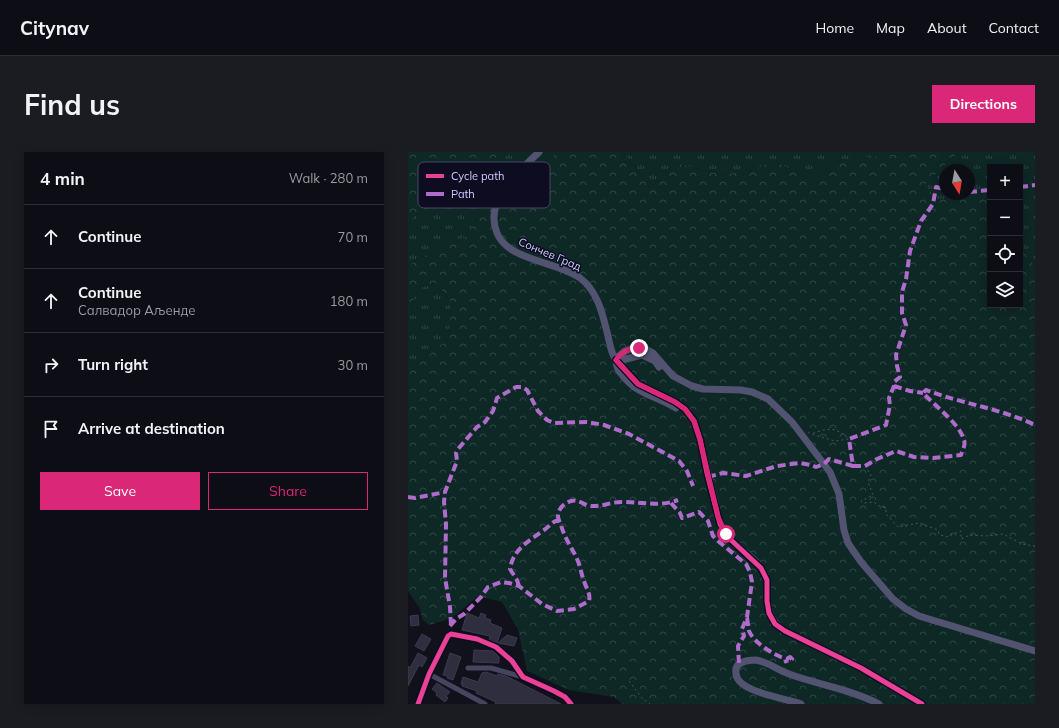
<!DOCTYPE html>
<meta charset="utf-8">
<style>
:root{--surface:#0d0d15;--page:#1b1b22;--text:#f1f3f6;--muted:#9a9ca0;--line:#2d2d34;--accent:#db2777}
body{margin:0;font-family:Mulish,sans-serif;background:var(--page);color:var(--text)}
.controls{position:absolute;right:12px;top:12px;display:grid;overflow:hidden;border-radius:0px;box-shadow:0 2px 10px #0003}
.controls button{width:36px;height:36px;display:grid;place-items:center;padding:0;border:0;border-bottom:1px solid var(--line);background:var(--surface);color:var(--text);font:20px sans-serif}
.compass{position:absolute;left:531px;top:12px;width:36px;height:36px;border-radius:50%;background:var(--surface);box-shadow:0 2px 10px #0003;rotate:169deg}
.stop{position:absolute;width:12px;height:12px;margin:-9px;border:3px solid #db2777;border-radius:50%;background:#fff}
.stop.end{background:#db2777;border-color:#fff;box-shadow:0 1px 4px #0008}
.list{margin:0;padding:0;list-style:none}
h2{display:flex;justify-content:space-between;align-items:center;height:52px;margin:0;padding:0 16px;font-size:17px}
h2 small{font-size:13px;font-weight:400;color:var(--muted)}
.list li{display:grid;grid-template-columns:26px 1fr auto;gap:12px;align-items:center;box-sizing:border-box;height:64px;padding:0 16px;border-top:1px solid var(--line)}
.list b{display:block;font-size:15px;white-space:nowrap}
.list p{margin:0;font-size:13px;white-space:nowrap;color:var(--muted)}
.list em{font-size:13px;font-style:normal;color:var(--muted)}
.actions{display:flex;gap:8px;padding:12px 16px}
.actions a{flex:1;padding:9px 0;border:1px solid var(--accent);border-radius:0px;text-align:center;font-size:14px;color:var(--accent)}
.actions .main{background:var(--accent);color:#fff}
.icon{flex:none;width:22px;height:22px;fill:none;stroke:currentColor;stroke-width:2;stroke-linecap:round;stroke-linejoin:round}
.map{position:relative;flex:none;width:627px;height:552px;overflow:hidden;border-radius:0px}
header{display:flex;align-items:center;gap:24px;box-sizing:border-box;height:56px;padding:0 20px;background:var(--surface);border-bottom:1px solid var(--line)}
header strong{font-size:19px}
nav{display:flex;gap:22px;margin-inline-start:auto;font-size:14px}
.intro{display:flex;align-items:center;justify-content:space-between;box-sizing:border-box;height:96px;padding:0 24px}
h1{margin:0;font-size:28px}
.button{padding:10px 18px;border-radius:0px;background:var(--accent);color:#fff;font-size:14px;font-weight:700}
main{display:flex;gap:24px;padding:0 24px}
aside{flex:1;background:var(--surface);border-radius:0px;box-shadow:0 2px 10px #0003}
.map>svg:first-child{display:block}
</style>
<header>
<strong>Citynav</strong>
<nav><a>Home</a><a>Map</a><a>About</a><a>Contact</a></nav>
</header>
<div class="intro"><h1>Find us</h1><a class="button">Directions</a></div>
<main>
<aside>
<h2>4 min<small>Walk · 280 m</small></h2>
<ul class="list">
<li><svg class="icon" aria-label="ahead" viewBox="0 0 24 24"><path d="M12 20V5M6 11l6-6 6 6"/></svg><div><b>Continue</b></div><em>70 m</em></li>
<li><svg class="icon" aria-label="ahead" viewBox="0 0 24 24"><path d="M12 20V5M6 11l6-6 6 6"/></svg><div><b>Continue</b><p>Салвадор Аљенде</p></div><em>180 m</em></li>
<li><svg class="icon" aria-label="right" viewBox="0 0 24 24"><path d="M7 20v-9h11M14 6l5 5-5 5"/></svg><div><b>Turn right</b></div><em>30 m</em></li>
<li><svg class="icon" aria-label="arrive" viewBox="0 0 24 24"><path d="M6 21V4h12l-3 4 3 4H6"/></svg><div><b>Arrive at destination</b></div></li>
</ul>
<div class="actions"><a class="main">Save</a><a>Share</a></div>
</aside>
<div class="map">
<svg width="627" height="552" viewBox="0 0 627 552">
<defs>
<pattern id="grass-tufts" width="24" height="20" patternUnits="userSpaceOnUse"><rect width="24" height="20" fill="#0e2826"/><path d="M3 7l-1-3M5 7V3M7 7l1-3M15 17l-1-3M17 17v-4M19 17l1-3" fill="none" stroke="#304647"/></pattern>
<pattern id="forest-crowns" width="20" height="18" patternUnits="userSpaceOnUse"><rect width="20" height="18" fill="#0e2826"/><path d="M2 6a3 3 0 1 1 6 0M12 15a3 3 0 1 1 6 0" fill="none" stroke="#304647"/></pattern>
</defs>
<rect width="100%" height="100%" fill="#11111c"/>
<path fill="url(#grass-tufts)" d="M97,0H149L135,14L111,34L85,43L57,85L6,109L0,116V73L5,65L23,51L37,44Z
M214,0H503V1L431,8L404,29L367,9L341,18L315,23L267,11L242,36L227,15Z
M551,0H627V118L612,91V15H582V38L575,36L561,40V18H537V42H552L529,49L513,34Z
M28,131L43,150L41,186L0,221V168L10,136Z"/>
<path fill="url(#forest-crowns)" d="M0,0H97L37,44L23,51L5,65L0,73Z
M149,0H214L227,15L242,36L267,11L315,23L341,18L367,9L404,29L431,8L502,1L503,0H551L517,32L529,49L552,42H561V40L575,36L582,38V153H612V91L627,117V552H214L206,545L161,538L119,519L110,477L94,450L70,444L49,462L38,468L21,473L15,468L11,455L0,439V221L41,186L43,150L28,131L10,136L0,168V116L6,109L57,85L85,43L111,34L135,14Z"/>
<path fill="#2f2e3f" stroke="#3c3a51" d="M59,461L71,466L73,461L78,463L77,466L83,468L82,471L94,476L89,491L81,488L82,484L54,478Z
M10,463L11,473L3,474L2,464Z
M14,482L23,487L16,499L7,494Z
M99,483L109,486L106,494L90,491Z
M66,498L85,499L91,505V511L65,510Z
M10,501L19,506L14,515L11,513L0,534V514L2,516Z
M42,501L53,505L45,528L39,526L40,524L35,523Z
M78,520L89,524L90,522L98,524L153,552H87L88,550L68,541L69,539L54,534L55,532H53L55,525L70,530L74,521Z
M29,531L42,540L38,544L40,546L37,550L28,543L29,541L24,537Z"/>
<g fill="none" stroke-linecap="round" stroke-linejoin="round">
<path stroke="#455863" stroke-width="1" stroke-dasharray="2 3" stroke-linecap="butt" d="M400,280L403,282L427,289L441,287C427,274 420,276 403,282
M457,314L463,323L460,330L465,343L453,349L456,351L466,350L471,354L478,356V362L490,375L511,371L530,378L531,382L538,385L553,379V387L562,383L578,384L595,382L614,392L627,394
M221,529L234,546L242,552"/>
<path stroke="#45465d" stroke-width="5" d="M60,516H83L115,525
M21,522L77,552
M10,552L21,522L40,484L43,482L69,487L88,495L104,509L115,525L146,539L157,545L163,552"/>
<path stroke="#525370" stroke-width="7" d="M131,0C111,20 75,48 89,81C100,109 149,109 172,126C190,139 195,164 200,184C202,193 203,201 208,208C216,217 224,229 234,235C251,244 270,247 282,263C291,276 292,290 296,305C299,320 303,335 307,350C308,357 310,365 312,372C321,394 348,402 357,423C359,428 359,433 359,439C359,456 361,468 377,479L453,516L514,552
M208,208L211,204L217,199L226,196H236L245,201L265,224L284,234L295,237L333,238L344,240L360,247L384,270L422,320L431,342L436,378L440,391L453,410L485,447L498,457L511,464L627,499
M208,208H214L234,203L247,209L251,215
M208,208C208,215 210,219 215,224C230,243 249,244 268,256
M393,552C377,546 328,540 328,521C327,516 329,513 333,511C338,508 343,508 348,508C360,510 370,518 381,522C411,533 442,537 471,552"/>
<path stroke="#b06ccc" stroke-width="4" stroke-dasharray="8 4" stroke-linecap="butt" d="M612,35L627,33
M561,40L582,38
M486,234L502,239L515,241
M445,314H457L469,307L488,299L506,305L525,306L553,303C554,299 558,293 556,288C552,272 526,253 515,241L518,238C555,252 591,256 627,273
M300,325L315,321L338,324L369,314L392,311L403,313L408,315L416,312L421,307L445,314L441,287L478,273L482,253L481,246L486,234V230L492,225L489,214L488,203L498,173L494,161V140L498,127L502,99L513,69L525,52L528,35L537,37
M0,345L7,346L37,340
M263,351L272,361L274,366L291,360L300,369L305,384L310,389L338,412L342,420L344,430L339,465L334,477L336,484L330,494L331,512
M111,434L109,428L102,417C105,397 121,389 136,378C142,374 143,370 151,368
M339,466C340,470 340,475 341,479C346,491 367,504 379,507L382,505L384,507L376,510
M43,473L42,455L37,426L38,372L36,350L37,340L49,309L48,301L50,297L69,275L77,270L85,259L89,246L108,235H114L119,238L130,259L139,268L146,271L179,270L196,273L221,282L271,309L279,319L285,334
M42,474L48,467L56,462L73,445L80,435L93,430L101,431L111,434L134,452L149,459L166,457L181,449C183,442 178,436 176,429C174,424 173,418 171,412C166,398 157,388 153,373C152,371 150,367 150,364C150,357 156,351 163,349C170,347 176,353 183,354C194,355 205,349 216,350C236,350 251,355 270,348"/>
<defs>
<path id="cycleway" d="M208,208L230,232L267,250L277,257L286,269L292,287L299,321L312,372L323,388L353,416L359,428V449L361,461L367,472L377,479L453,516L514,552
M10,552L21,522L40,484L43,482L69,487L88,495L104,509L115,525L146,539L157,545L163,552"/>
</defs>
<use href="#cycleway" stroke="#0d0c21" stroke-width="8"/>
<use href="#cycleway" stroke="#ea4096" stroke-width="5"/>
</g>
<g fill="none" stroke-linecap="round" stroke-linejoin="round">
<path stroke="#db2777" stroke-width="5" d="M231,196C222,196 213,200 208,208L230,232L267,250L277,257L286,269L292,288L310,365L318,382"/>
</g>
<g text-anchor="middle" stroke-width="3" stroke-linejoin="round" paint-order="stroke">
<g font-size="11" fill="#cdccff" stroke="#0d0c21">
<text transform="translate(142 102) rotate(23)" y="4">Сончев Град</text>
</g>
</g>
<rect x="10" y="10" width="132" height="46" rx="6" fill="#0d0c21" stroke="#474664" stroke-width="1"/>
<rect x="18" y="22" width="18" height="4" fill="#ea4096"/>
<rect x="18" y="40" width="18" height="4" fill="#b06ccc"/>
<g font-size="11" fill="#cdccff">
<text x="43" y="28">Cycle path</text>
<text x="43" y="46">Path</text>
</g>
</svg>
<div class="controls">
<button>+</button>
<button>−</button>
<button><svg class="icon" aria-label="locate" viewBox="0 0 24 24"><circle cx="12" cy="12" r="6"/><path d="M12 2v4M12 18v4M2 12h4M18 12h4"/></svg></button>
<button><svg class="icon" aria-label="layers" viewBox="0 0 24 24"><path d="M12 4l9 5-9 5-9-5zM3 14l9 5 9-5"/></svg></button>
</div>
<svg class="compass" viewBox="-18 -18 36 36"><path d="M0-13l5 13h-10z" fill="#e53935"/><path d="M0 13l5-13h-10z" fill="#9a9ca0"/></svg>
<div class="stop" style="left:318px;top:382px"></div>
<div class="stop end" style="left:231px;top:196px"></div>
</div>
</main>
